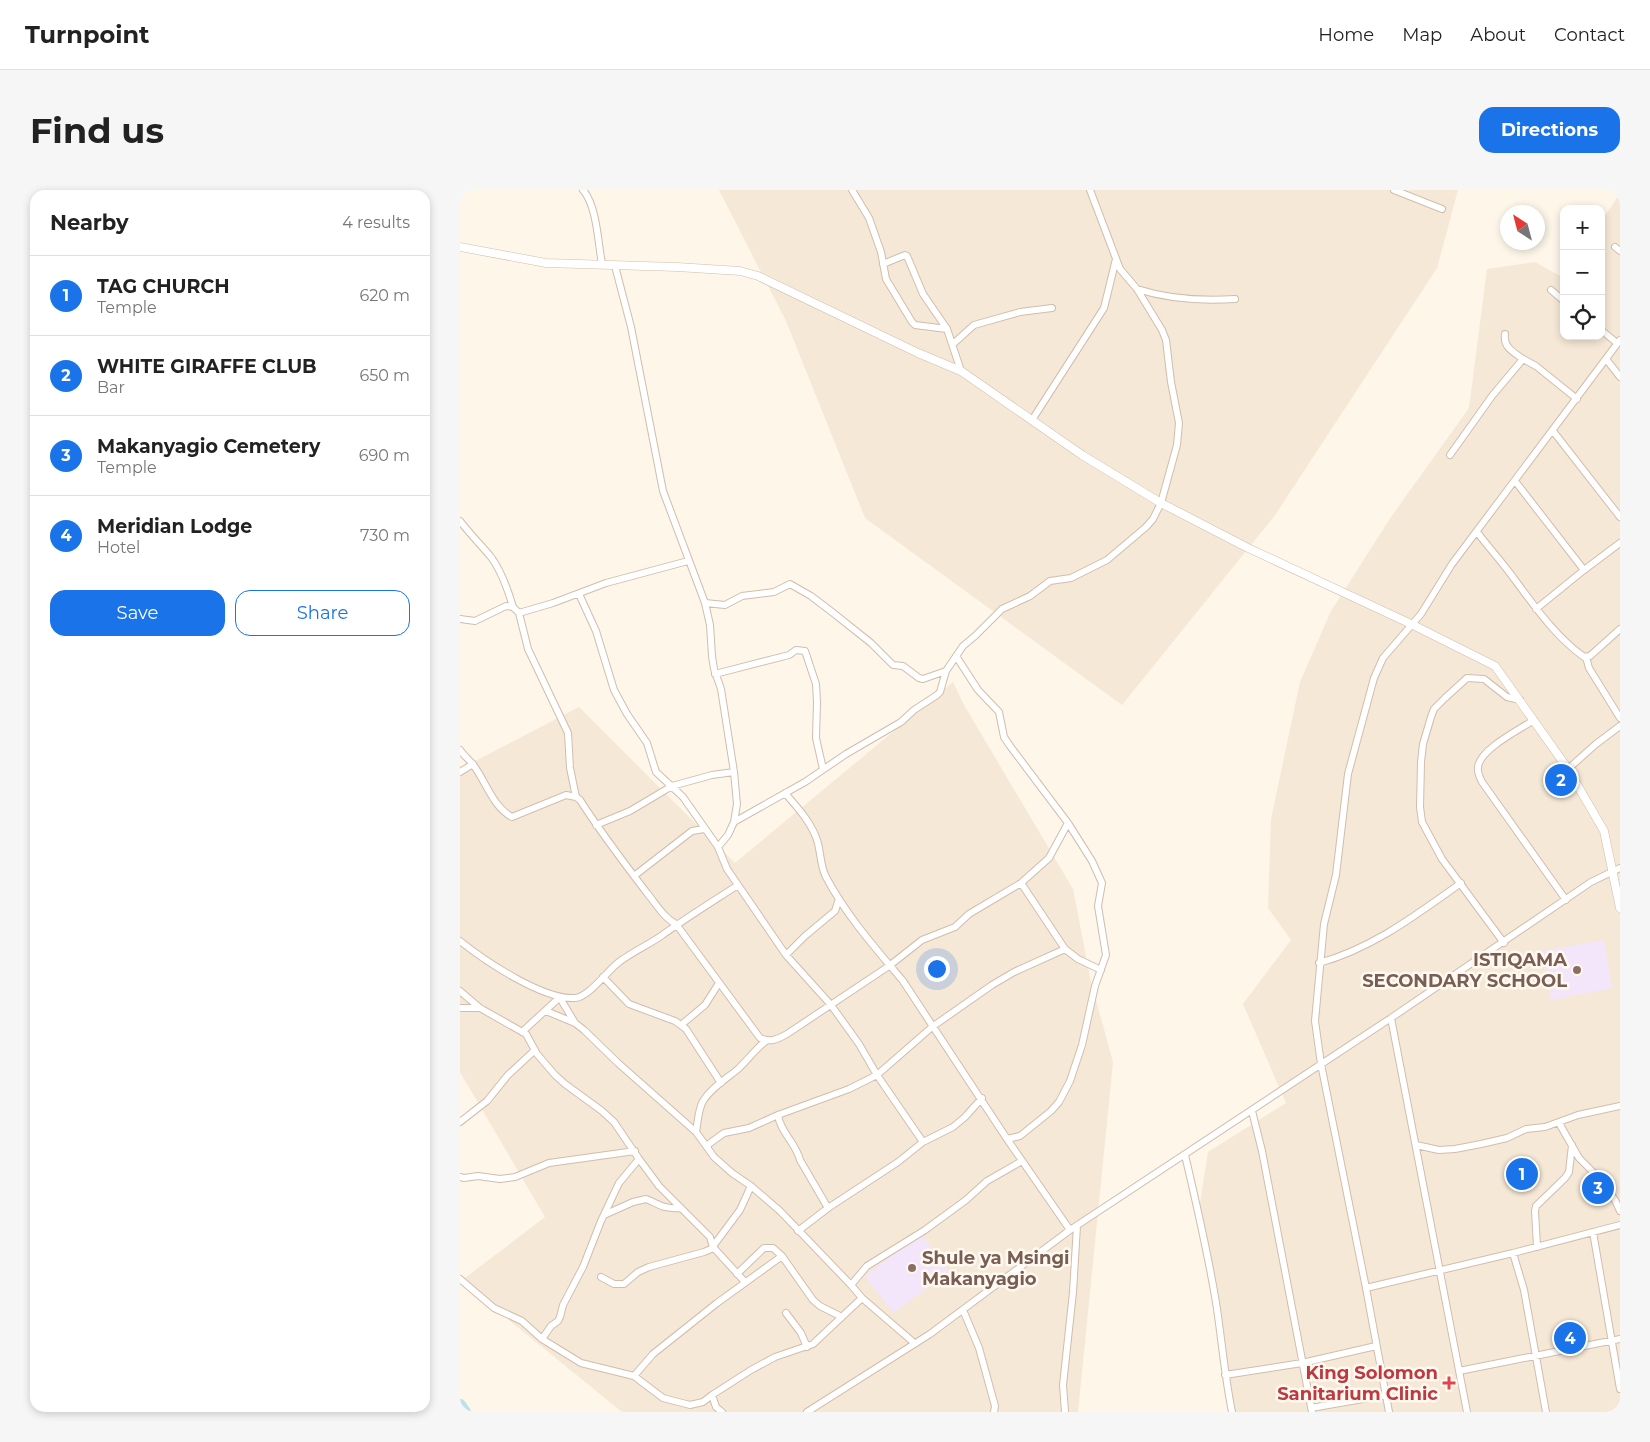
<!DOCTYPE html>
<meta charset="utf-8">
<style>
:root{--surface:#fff;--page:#f6f6f6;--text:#222;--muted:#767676;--line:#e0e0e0;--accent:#1a73e8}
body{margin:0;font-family:Montserrat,sans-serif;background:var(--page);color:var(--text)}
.controls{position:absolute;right:15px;top:15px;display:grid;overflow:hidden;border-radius:10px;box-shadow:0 2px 8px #0003}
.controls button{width:45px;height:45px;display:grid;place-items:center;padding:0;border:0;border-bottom:1px solid var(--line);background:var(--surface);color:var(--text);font:25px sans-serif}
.compass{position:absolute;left:1040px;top:15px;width:45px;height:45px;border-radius:50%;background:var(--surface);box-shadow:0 2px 8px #0003;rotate:324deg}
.you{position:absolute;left:476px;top:778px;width:18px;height:18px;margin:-12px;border:4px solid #fff;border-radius:50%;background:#1a73e8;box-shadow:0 0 0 8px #1a73e833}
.badge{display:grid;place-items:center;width:32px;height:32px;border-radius:50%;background:var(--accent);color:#fff;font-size:16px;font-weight:700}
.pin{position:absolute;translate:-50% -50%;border:2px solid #fff;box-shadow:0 1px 5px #0006}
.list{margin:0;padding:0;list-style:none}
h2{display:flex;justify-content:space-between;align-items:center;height:65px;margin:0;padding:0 20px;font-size:21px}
h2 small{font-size:16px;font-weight:400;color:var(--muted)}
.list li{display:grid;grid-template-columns:32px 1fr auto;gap:15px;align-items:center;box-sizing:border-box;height:80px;padding:0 20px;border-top:1px solid var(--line)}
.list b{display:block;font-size:19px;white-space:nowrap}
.list p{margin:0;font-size:16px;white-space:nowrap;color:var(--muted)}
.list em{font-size:16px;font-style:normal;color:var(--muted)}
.actions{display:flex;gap:10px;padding:15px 20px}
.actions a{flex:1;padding:11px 0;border:1px solid var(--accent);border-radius:15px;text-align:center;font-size:18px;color:var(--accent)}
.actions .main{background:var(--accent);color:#fff}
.icon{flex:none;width:28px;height:28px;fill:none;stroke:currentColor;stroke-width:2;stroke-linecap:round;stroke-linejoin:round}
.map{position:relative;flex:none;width:1160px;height:1222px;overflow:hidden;border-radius:15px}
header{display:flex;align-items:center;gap:30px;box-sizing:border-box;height:70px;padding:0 25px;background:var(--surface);border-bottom:1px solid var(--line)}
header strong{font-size:24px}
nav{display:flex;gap:28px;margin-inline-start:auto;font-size:18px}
.intro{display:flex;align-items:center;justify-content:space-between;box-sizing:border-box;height:120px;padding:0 30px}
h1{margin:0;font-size:35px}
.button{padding:12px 22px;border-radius:15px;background:var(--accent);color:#fff;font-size:18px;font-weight:700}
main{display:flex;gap:30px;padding:0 30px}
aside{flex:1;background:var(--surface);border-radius:15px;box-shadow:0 2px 8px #0003}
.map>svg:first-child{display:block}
</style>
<header>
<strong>Turnpoint</strong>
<nav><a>Home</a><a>Map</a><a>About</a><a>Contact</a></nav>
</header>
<div class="intro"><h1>Find us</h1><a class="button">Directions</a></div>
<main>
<aside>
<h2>Nearby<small>4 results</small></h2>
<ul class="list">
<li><span class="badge">1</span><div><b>TAG CHURCH</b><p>Temple</p></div><em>620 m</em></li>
<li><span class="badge">2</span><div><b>WHITE GIRAFFE CLUB</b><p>Bar</p></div><em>650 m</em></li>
<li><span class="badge">3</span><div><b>Makanyagio Cemetery</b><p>Temple</p></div><em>690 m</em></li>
<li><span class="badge">4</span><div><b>Meridian Lodge</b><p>Hotel</p></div><em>730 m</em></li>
</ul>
<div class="actions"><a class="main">Save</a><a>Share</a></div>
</aside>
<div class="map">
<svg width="1160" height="1222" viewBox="0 0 1160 1222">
<rect width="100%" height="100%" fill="#fdf6e9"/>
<path fill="#f6e8d6" d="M259,0H998L977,78L815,325L662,515L405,328L326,131Z
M1160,4V1222H771L738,1025L748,962L826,913L783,814L831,750L808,718L811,629L840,492L871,421L931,327L1009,218L1027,79L1075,72L1102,87L1104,85V146H1141V31Z
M493,492L504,515L613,699L631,792L653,872L618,1222H162L1,1091L85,1027L0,882V579L119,517L275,673Z"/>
<path fill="#f3e5fa" d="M1144,750L1152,798L1091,810L1082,761Z
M461,1044L489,1082L433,1123L405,1086Z"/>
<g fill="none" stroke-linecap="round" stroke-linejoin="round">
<path stroke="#bbe1e9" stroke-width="12" d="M0,1215L5,1222"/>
<defs>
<path id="minor" d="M123,0C137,16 138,53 142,74
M392,0L409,28L421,62L426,89L452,132L455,135L487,139
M934,0L982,19
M1155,57L1160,61
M423,74L445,65L447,66L463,104L487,139L501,181
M155,76L171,137L203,301L245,413L250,435L252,466L254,479L261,499L274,582L277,614L274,632L268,645L258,657
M677,99C708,109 742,111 775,109
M1091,100L1104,111
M1141,140L1157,153
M1045,144C1043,157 1053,162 1063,169
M493,154L514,135L560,122L592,118
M1146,169L1160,187
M572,230L644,118L656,69
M1093,241L1160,327
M990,265L1032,206L1063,169L1076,176L1117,209
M1055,291L1124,380L1160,353
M0,331C10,344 21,355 31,367C42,382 48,400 53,417
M1017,342C1029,358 1043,373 1055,390C1076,418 1095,446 1124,467L1130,466L1160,439
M119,404L136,441L154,500L167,524L187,553L196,582L223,607L258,657L267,679L278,695L326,765L371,815L399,854L417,885L463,952
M245,413L265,415L282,406L314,402L330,394L351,406L372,422L411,453L433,475L443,476L459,488L463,489L486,481
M1076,419L1124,380
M59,423L93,413L146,393L228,371
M0,429L15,431L46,416L53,417L59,423L68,459L108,543L110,578L116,607
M496,466L518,500L539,522L544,547L550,556L608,633L632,671L642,693L638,716L646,765L635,796L622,855L610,891L599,912L591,921L560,946L547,949
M1126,467L1129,478L1160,528
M255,484L329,465L336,460L345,461L356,494L357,512L356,548L363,579
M1074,530C1059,540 1020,559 1018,577C1017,582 1020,588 1022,592L1106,710
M0,560C4,566 10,570 14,576C26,592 33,617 52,627L106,605L116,607L120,610C141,643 164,673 187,703C196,714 204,728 216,734L300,848C311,853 317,849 327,844L429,776L462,750L495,737L509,724L561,693L589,668L608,633
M1108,579L1136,554L1160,536
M0,582L13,574
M325,603C337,617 351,632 357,650C361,662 360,676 366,687C386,725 416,759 443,791L547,949L610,1040
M274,632L345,592L386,564L441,532L454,520L477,505L480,502L486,481L503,456L515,446L542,419L570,406L590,391L611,388L647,370L686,337L693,329L701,313L717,255L719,233L711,192L706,150L702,140L677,99L660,79L630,0
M136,635L170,621L212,596L252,585L274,582
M174,686L232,641L244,639
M561,693L605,759L618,769L641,780
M0,751C25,771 83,810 115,808C129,807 147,781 159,772C172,762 188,755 201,746C226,728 252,712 278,695
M1044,753L982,669L962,632L960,617L961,572L963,554L971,527L974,519L985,508L1007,488L1024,489L1047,507L1060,510
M326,765L345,746L375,721L379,709
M859,773C913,758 956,725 1001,693
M143,787L169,814L215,831L226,839L261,893
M0,801L20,818L66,844L77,864L95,885L105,894L142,921L154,932L179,969L159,993L141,1031L123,1077L103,1115L100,1127L98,1131L91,1136L82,1149
M100,808L115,833
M0,818H20
M86,821L115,833L124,840L158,873L236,942L254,967L272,983L291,996L320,1021L391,1095L402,1108L452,1151
M931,828L1007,1222
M221,835L245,815L259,793
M62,842L100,807
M792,921L802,961L852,1222
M318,925C320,942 336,953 340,970L368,1018
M0,932L27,911L48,885L75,860
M1099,933L1119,968L1135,984L1155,1010L1160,1021
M236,942C238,931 238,920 243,911C251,898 266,889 278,879C288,870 295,859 306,851
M956,955L979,960L995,959L1021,954L1047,948L1066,939L1085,937L1118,925L1160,916
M246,956L264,943L289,938L318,925L389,899L417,885L472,837L532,795L554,782L605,759
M725,965C737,1016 749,1067 757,1119C762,1153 765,1188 772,1222
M179,969L199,996L250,1047L253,1057L285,1092
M0,987L4,988L18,986L40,989L55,987L89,973L175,961
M144,1025L173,1012L186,1009C201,1015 202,1019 221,1018
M338,1041L368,1018L438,972L463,952L493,937L505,927L522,908
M1133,1042L1160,1199
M1077,1057L1075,1021L1076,1016L1105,988L1109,982L1112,955
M1053,1063L1064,1100L1086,1222
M277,1084L304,1058H313L322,1066L353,1110L360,1116L382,1127
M141,1087L154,1094H164L178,1082L189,1077L244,1062L251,1059L280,1020L291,996
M0,1089L34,1118L62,1131L82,1149L121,1173L174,1186L203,1208L230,1215L243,1212L252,1205L291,1180L315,1167L353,1154L402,1108
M391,1095L407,1076L465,1040L506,1010L527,991L562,971
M906,1098L1053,1063L1160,1035
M503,1120L519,1158L535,1216L534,1222
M326,1123L341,1143L347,1157
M999,1181L1160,1149
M765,1185L842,1173L916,1156
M174,1186L193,1164L257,1113L322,1066
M252,1205L256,1217L262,1222
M851,1218L926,1205
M347,1222L470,1144L610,1040L931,828L1131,692L1160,678
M605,1222L603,1195L613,1102L617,1036
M929,1222L906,1098L861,874L855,831L864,734L876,685L888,584L914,488L923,468L961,424L992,374L1160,150"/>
<path id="tertiary" d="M0,57L86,73L217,77L280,81L298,86L458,163L501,181L622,265L701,313L786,357L951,434L1035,476L1108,579L1144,641L1160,718"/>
</defs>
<use href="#minor" stroke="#d1bdad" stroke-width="8"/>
<use href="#tertiary" stroke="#d1bdad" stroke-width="9"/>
<use href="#minor" stroke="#fff" stroke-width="6"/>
<use href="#tertiary" stroke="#fff" stroke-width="8"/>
</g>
<g fill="#8d6e63" stroke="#fff9f0" stroke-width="2">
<circle cx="1117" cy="780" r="5"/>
<circle cx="452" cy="1078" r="5"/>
</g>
<path fill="#e0444e" stroke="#fff9f0" stroke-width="2" d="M986.5 1185.5h5v5h5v5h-5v5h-5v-5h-5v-5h5z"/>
<g text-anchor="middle" stroke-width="5" stroke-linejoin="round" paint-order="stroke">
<g font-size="18" font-weight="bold" fill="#785e54" stroke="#fff9f0" text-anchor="end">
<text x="1107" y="776">ISTIQAMA<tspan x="1107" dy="21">SECONDARY SCHOOL</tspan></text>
<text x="462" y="1074" text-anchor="start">Shule ya Msingi<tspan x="462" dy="21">Makanyagio</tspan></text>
</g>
<g font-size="18" font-weight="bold" fill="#be3a42" stroke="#fff9f0" text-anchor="end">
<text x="978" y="1189">King Solomon<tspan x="978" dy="21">Sanitarium Clinic</tspan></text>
</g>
</g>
</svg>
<div class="controls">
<button>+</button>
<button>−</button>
<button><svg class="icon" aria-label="locate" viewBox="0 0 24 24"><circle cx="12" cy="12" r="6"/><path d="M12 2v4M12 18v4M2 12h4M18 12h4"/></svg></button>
</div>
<svg class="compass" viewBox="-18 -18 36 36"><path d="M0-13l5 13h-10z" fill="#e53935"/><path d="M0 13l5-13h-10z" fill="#767676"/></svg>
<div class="you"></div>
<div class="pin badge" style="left:1062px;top:984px">1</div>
<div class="pin badge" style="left:1101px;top:590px">2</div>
<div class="pin badge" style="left:1138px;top:998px">3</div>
<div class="pin badge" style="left:1110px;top:1148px">4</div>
</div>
</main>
